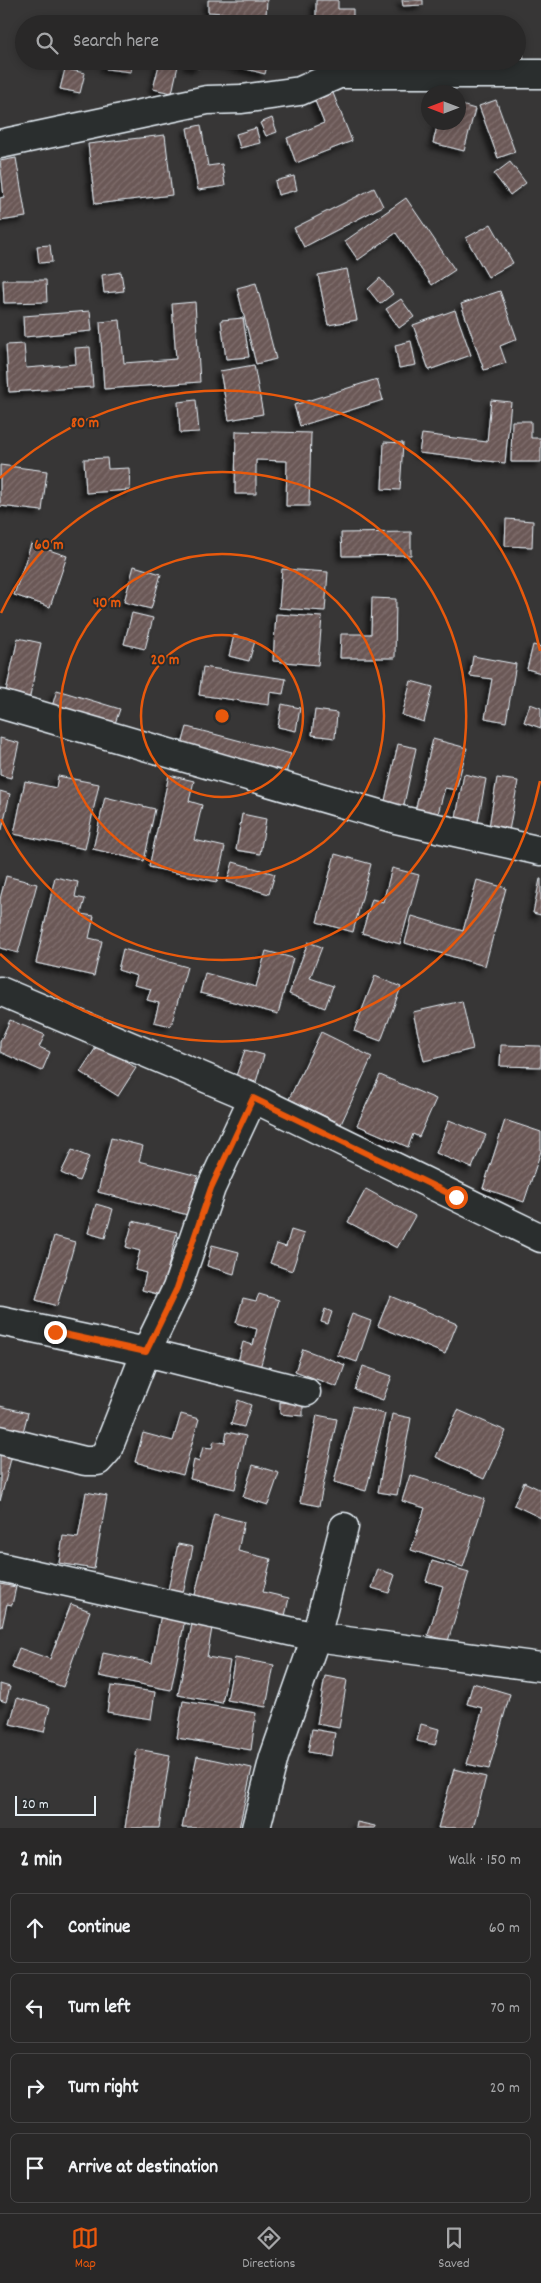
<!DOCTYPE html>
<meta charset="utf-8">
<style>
:root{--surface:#292828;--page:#353434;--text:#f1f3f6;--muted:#a5a6a8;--line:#454445;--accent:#ea580c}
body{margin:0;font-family:Dekko,sans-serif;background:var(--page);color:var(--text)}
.compass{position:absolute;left:421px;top:85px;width:45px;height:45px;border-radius:50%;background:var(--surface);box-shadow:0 2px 8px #0003;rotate:270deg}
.scale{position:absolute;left:15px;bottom:12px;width:81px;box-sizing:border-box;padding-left:5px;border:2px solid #e8f1f8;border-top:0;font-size:14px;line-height:18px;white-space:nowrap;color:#e8f1f8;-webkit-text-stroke:4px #2a2d2e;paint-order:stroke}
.stop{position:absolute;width:15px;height:15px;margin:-11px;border:4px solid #ea580c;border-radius:50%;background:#fff}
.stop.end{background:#ea580c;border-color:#fff;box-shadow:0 1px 5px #0008}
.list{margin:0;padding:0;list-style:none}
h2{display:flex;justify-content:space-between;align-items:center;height:65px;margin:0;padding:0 20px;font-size:21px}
h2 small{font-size:16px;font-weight:400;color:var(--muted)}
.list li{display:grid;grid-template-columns:32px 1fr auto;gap:15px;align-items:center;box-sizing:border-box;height:70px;margin:0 10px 10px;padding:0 10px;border:1px solid var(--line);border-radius:8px}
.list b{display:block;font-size:19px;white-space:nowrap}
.list em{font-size:16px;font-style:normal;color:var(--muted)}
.icon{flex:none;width:28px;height:28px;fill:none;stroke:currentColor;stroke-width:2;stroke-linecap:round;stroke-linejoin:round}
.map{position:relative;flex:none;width:541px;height:1828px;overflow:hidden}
.search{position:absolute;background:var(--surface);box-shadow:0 2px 8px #0003;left:15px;right:15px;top:15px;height:55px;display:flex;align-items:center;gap:12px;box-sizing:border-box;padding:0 18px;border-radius:28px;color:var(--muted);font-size:19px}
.sheet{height:385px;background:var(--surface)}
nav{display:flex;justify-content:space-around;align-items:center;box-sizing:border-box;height:70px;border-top:1px solid var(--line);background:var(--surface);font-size:14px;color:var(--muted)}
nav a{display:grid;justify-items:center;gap:2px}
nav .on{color:var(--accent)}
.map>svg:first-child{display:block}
</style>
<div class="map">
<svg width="541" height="1828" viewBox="0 0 541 1828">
<defs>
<pattern id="building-hatch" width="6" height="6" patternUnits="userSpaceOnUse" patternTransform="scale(1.25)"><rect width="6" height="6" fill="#6b5856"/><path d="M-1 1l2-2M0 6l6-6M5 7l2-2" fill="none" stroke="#80706f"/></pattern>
<filter id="shadow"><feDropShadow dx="-4.5" dy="4.5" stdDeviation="2.5" flood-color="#0009"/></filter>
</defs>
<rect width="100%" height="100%" fill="#373636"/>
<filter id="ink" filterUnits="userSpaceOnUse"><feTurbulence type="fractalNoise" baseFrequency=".02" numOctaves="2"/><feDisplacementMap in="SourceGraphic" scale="10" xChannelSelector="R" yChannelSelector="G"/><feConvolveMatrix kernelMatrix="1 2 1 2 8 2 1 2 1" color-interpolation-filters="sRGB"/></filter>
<g filter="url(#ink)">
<path fill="url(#building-hatch)" stroke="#e8f1f8" filter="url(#shadow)" d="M208,0H267L266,16L208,12Z
M316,0H338V9H353V24H316Z
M402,0H423V5L403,6Z
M517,39H522L524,61H517Z
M106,61H132L131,72L106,69Z
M160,61H179L172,93L153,89Z
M188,61H200L199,68L187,65Z
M216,61H268L265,74Z
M65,69L85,73L80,93L60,89Z
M331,88L352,141L296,163L287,138L324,123L313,96Z
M496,100L515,152L498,158L479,106Z
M458,104L475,109L464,151L433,143L438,122H458Z
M272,118L277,132L266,136L260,123Z
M201,125L208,166L222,164L225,186L198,190L187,128Z
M256,128L260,143L240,148L236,134Z
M165,135L172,195L95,204L88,144Z
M16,158L26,217L0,221V198L4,197L0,161Z
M510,162L526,183L510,195L494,174Z
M294,176L297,190L278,195L275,181Z
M374,188L383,206L304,247L294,228Z
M406,198L455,270L432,285L396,233L358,260L345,241Z
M491,224L513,263L488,277L466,238Z
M50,245L52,262L39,263L37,246Z
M347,269L357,320L328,325L318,275Z
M121,272L124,291L104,293L102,275Z
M380,278L393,294L380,304L368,289Z
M3,280H46L47,302L4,303Z
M256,283L276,359L256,364L237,288Z
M500,291L517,339L500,346L506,363L484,370L461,304Z
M401,299L414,317L399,328L386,309Z
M195,302L200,382L104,389L100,322L120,320L124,363L176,359L172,304Z
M455,310L471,355L429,370L413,325Z
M90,311L92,331L24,337L23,316Z
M243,318L249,357L226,359L221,320Z
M411,341L416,365L399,368L395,345Z
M24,344L26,368L76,364L75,348L90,347L93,387L9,392L6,345Z
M254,365L263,414L229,420L220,371Z
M377,379L383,400L300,426L294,405Z
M196,400L199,432L180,433L178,402Z
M491,400L511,402L505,463L419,453L422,434L487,442Z
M512,421H531V438H541V462H511Z
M236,431L311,433L309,506H286L287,461L256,460V494H235Z
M384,442L403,443L400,490L382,489Z
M107,458L108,469L129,468L130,490L86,493L84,459Z
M0,465L47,471L42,511L0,506Z
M506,519L533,521L532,547L505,546Z
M411,532V555L342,556L341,533Z
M31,544L67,556L50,607L14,595Z
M134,566L161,574L151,609L124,602Z
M282,569L328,572L325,611L279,608Z
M372,598L396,599L395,658H340L341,634H371Z
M132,613L153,618L145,649L124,644Z
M276,614L322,617L318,665L273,661Z
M234,635L255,641L249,661L229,656Z
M18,638L41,643L28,705L4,700Z
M533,645L541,647V673L527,669Z
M473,656L516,664L506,722L485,718L492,679L470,676Z
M203,667L286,679L283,694L270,692L269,705L199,695Z
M411,681L433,687L424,722L402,715Z
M57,690L120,709L112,732L50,713Z
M282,704L300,708L296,731L278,727Z
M530,704L541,708V728L524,722Z
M315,710L337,713L335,738L312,735Z
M187,727L291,754L286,774L181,748Z
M0,738L19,743L11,778L0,775Z
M433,739L467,748L456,790L445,788L437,817L415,811Z
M398,744L416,748L403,809L384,805Z
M464,774L486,779L477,827L455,823Z
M169,775L194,781L189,801L202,805L194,840L225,847L217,882L149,867Z
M58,776L99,784L85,849L14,834L25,781L56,788Z
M497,778L518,781L509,831L489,827Z
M0,791L10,794L2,829H0Z
M105,797L155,809L144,861L93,849Z
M242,814L266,819L260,854L236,850Z
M335,854L371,864L353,932L317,922Z
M233,862L275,874L269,894L227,882Z
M392,868L419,875L400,944L362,933L372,899L383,902Z
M6,876L37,884L18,953L0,948V899Z
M55,877L78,882L75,897L85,899L81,914L94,916L89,938L102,941L94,976L36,963Z
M540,879H541V915L533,913Z
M477,880L506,888L485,966L405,943L412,916L463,931Z
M308,942L322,947L310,978L333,986L325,1008L289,994Z
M123,949L187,967L171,1026L154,1022L159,1003L147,1000L151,989L134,985L137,976L118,970Z
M266,951L293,958L278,1014L200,993L205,973L256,987Z
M375,976L401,987L381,1041L354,1031Z
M462,1001L473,1049L424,1061L413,1012Z
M10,1020L45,1035L39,1047L50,1052L42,1071L0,1052V1042Z
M321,1032L372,1057L341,1124L289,1099Z
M99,1043L136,1068L118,1096L80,1072Z
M501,1045L541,1046V1067L500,1066Z
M245,1050L264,1055L256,1082L236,1076Z
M380,1075L436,1099L419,1137L413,1134L408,1147L357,1125Z
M449,1120L486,1135L472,1168L436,1153Z
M505,1120L541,1132V1151L524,1202L483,1188Z
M111,1138L143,1146L139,1161L198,1176L188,1215L98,1192Z
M72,1150L89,1157L79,1181L61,1173Z
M366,1189L415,1216L397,1248L348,1222Z
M96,1204L113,1209L105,1238L88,1233Z
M133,1221L177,1232L161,1295L142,1290L146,1273L135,1270L140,1251L126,1247Z
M291,1230L304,1234L292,1271L270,1263L277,1244L286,1247Z
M54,1236L75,1242L57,1306L36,1300Z
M212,1245L239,1252L234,1274L207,1266Z
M259,1294L279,1300L260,1368L238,1362L243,1342L253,1345L257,1329L236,1323L243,1298L256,1301Z
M390,1296L457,1324L445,1354L378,1326Z
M325,1309L332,1312L328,1324L321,1322Z
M352,1314L371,1321L357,1362L337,1355Z
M303,1349L345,1365L337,1387L295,1371Z
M363,1366L392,1376L383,1400L355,1390Z
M238,1400L251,1405L244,1427L231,1424Z
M280,1402L303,1404V1416L280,1414Z
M0,1406L28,1413L23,1432L0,1426Z
M353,1406L385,1414L366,1491L334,1482Z
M458,1410L506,1431L484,1479L436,1457Z
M181,1414L199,1419L183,1475L135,1462L143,1433L173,1441Z
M392,1414L411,1418L397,1495L378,1492Z
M317,1415L337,1419L319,1506L300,1502Z
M227,1432L246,1436L235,1489L190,1479L194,1460L199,1462L203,1447L212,1448L214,1441L225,1443Z
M0,1452L12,1455L0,1501Z
M253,1465L279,1473L268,1505L243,1497Z
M410,1475L485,1499L463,1567L411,1550L425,1508L402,1501Z
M524,1482L541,1490V1518L514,1505Z
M86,1492L107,1496L94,1569L59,1563L63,1536L78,1538Z
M214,1514L244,1522L238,1551L271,1559L263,1592L289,1598L285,1616L195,1595Z
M178,1544L193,1547L183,1594L168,1590Z
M432,1561L469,1572L448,1641L428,1635L443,1586L426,1581Z
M378,1569L395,1575L389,1593L372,1588Z
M0,1584L16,1587L12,1605L7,1604L2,1627L0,1626Z
M71,1604L90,1611L63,1687L12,1668L19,1648L50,1659Z
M161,1614L185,1619L171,1690L99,1676L103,1653L152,1663Z
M192,1624L212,1628L207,1657L230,1661L222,1703L178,1695Z
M235,1658L274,1665L266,1707L227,1700Z
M325,1676L347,1680L339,1728L317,1724Z
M473,1683L510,1694L489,1769L467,1764L483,1708L467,1704Z
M0,1684L10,1687L6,1702L0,1700Z
M111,1686L155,1692L151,1719L107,1712Z
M17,1698L50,1707L44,1732L10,1724Z
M183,1701L256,1713L251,1750L177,1738Z
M421,1724L439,1729L435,1745L417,1741Z
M312,1729L335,1733L331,1756L308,1752Z
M137,1749L170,1755L159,1828H125Z
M197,1756L252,1768L239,1828H182Z
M454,1769L486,1777L473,1828H438Z
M357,1822L375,1826V1828H356Z"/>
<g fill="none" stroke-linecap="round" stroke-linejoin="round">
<defs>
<path id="minor" d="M0,144L207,100L242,99L300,91L339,74H541
M0,704L396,819L541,851
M0,991L253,1098L541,1238
M0,1321L146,1352L306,1392
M0,1440L85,1461H98L107,1451L146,1352L177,1288L211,1188L253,1098
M0,1567L316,1637L541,1667
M256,1828L274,1757L316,1637L344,1527"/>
</defs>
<use href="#minor" stroke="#e8f1f8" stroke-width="31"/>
<use href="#minor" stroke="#2a2d2e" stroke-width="28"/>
</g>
</g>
<g fill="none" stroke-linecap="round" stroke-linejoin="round" filter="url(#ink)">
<path stroke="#ea580c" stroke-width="6" d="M55,1332L146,1352L177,1288L211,1188L253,1098L456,1197"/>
</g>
<g fill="none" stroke="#e8590c" stroke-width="2.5">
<circle cx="222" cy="716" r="81"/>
<circle cx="222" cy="716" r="162"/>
<path d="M1 613A244 244 0 1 1 1 819"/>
<path d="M540 781A325 325 0 0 1 0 954M0 478A325 325 0 0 1 540 651"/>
</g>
<circle cx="222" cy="716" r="8" fill="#e8590c" stroke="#2a2d2e" stroke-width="2.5"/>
<g font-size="15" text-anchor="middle" font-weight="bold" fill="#e8590c" stroke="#2a2d2e" stroke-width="4" stroke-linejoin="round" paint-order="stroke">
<text x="85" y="427">80 m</text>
<text x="49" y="549">60 m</text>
<text x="107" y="607">40 m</text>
<text x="165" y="664">20 m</text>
</g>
</svg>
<svg class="compass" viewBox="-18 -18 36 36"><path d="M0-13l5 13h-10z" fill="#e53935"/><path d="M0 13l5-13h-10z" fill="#a5a6a8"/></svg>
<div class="scale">20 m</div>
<div class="stop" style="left:456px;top:1197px"></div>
<div class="stop end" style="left:55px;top:1332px"></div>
<div class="search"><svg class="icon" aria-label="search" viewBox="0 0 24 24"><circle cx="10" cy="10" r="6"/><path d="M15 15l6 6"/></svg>Search here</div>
</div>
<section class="sheet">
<h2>2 min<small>Walk · 150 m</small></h2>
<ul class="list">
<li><svg class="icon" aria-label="ahead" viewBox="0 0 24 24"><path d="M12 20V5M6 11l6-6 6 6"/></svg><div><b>Continue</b></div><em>60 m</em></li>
<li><svg class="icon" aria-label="left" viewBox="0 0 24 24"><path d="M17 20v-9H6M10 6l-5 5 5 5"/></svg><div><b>Turn left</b></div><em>70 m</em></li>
<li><svg class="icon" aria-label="right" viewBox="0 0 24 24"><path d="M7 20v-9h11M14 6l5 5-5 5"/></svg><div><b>Turn right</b></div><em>20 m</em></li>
<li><svg class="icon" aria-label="arrive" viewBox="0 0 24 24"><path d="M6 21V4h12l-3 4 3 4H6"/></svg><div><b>Arrive at destination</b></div></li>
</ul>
</section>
<nav>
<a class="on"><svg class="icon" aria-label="map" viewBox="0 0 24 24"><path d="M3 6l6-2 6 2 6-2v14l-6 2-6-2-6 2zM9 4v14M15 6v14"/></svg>Map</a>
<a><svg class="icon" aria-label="directions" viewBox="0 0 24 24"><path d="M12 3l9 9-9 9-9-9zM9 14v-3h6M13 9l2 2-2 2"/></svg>Directions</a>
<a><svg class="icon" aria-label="saved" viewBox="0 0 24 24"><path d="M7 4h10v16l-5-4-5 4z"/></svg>Saved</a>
</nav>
